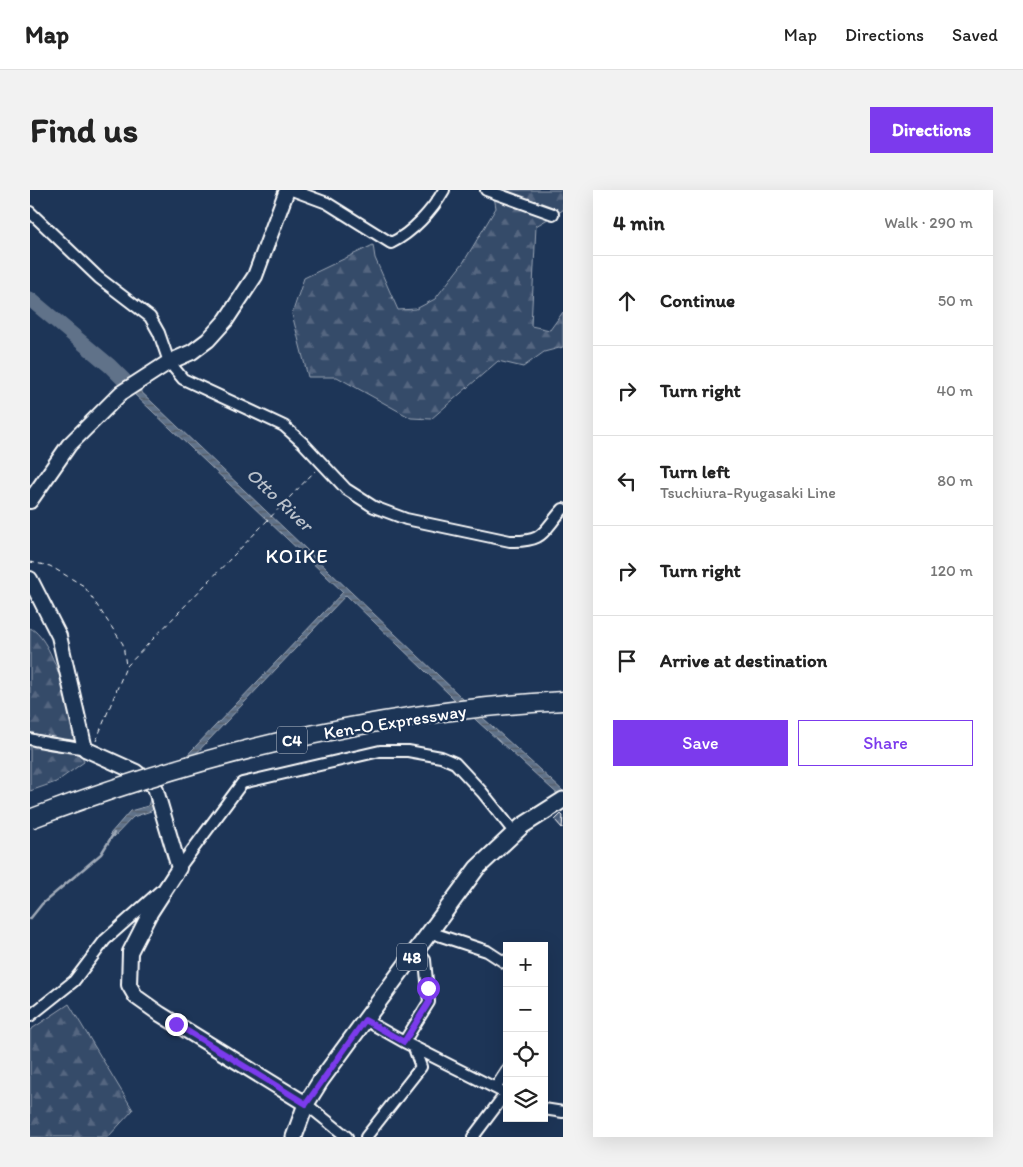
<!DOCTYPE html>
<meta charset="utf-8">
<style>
:root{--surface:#fff;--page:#f2f2f2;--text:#222;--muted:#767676;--line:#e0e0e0;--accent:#7c3aed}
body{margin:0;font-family:Itim,sans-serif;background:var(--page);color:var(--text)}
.controls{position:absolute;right:15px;bottom:15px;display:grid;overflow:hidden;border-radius:0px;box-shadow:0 5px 20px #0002}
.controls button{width:45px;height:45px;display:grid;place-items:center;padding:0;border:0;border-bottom:1px solid var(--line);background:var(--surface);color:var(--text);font:25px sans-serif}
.stop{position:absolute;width:15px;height:15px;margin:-11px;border:4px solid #7c3aed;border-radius:50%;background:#fff}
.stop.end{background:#7c3aed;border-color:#fff;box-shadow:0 1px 5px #0008}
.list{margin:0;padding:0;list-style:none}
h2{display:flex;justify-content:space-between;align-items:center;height:65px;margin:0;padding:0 20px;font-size:21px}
h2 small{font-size:16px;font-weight:400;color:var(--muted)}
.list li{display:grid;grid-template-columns:32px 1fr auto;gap:15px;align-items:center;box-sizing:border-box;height:90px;padding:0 20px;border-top:1px solid var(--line)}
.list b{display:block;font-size:19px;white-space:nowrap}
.list p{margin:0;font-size:16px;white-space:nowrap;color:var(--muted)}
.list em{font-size:16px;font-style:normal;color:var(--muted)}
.actions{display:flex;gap:10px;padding:15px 20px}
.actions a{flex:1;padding:11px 0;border:1px solid var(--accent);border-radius:0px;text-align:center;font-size:18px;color:var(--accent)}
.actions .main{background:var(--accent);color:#fff}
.icon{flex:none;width:28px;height:28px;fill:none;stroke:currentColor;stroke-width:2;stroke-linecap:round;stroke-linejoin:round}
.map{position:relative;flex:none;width:533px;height:947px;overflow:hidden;border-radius:0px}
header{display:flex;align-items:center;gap:30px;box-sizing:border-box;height:70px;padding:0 25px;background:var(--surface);border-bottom:1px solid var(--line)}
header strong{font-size:24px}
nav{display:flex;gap:28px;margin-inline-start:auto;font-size:18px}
.intro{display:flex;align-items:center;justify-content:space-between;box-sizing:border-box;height:120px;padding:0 30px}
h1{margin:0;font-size:35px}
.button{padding:12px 22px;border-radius:0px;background:var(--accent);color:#fff;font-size:18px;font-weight:700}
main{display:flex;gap:30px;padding:0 30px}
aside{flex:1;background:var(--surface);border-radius:0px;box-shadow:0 5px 20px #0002}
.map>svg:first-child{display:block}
</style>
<header>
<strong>Map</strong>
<nav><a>Map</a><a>Directions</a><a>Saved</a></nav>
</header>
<div class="intro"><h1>Find us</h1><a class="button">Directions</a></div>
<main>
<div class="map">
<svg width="533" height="947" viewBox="0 0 533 947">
<defs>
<pattern id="forest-firs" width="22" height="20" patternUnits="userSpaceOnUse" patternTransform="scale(1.25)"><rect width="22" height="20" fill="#364b69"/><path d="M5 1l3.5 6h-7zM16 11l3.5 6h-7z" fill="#546680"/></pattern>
<pattern id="water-rules" width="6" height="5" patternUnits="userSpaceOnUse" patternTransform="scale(1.25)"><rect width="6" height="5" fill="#617289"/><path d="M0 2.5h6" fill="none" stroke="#555d67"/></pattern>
<pattern id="building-hatch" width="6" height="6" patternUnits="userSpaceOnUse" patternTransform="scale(1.25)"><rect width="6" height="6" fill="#4a5d79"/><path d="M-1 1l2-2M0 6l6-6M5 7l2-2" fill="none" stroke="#65758d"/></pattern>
</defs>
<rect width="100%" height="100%" fill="#1d3557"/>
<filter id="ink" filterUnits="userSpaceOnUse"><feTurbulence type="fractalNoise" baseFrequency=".02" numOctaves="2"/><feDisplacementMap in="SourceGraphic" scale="10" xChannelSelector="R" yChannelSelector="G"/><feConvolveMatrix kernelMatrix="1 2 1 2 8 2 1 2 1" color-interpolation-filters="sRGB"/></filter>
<g filter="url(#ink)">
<path fill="url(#forest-firs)" stroke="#9aa5b4" d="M463,0H533V20L506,36L501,136L520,140L533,122V157L514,162L493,177L468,171L401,229L381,228L307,187H278L262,124L274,88L343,55L345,68L368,120L386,119L405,109L433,73L466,18Z
M0,438C27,450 45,542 54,572L26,592L0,601Z
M39,814L103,920L78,947H0V840Z"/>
<path fill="url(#water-rules)" stroke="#a0aab8" d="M82,174L452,527L533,601V609L447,531L316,405L161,569L122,602L124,618L121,621L103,627L84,647L80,644L100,621L118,616L122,602L313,402L102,202L78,178Z"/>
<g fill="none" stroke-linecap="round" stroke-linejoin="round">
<path stroke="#a0aab8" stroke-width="2.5" d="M0,729L12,714L71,664L84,643"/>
<path stroke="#617289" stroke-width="15" d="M0,109L80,176L94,190"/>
</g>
<path fill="url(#building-hatch)" stroke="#fff" d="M531,624L533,626L532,638L525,630Z"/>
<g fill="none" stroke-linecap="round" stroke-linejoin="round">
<defs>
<path id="street" d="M262,0L297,13L361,53C382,43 402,21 414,0
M456,0L523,24
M0,22L69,88L120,127L129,143L139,172L153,189L254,236L273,253L316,299L344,317L376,329L480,351C515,352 512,342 533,319
M0,549C18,554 36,555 55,559
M149,678L212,593L350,561H378L411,567L425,573L452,602L484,642
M399,742L457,761L477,774
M0,826L44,791L75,750L130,701
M335,830L374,852L477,904
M374,852L399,812L395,770L387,761
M466,897L477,880
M276,914L317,947
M514,919L533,922
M336,947L391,877L384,858
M443,947L476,903"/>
<path id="secondary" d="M0,311L39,255L91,203L139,172L162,162L178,150L196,130L225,86L257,0
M0,389L29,446L55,559L106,582L125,597L149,678L120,723L100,762L99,795L106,807L130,824L276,914"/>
<path id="primary" d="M264,947L276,914L291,890L447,678L492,636L533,610"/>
</defs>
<use href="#street" stroke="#fff" stroke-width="14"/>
<use href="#secondary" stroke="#fff" stroke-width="18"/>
<use href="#primary" stroke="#fff" stroke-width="19"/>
<path stroke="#fff" stroke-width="1" stroke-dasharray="5 4" stroke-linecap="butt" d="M0,372L20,376L54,396L93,454L96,476
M66,551L96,477L286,280"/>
<use href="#street" stroke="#1d3557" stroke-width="10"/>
<use href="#secondary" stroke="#1d3557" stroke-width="14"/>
<use href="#primary" stroke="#1d3557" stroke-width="15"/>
<defs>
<path id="highway-bridge" d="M0,629C169,564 351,521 533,511"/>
</defs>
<use href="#highway-bridge" stroke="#fff" stroke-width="21" stroke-linecap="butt"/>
<use href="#highway-bridge" stroke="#1d3557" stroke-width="18"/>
</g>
</g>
<g fill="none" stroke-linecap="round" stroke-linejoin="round" filter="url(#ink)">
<path stroke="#7c3aed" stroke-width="6" d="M146,834L276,914L335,830L374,852L399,812L398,798"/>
</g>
<g text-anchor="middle" stroke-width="4.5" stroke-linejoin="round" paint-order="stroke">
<g fill="#1d3557" stroke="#bbc2cd" stroke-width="1">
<rect x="247" y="536.5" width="30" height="27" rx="4"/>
<rect x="367" y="753.5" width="30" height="27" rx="4"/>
</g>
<g font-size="16" font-weight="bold" fill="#fff">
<text x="262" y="556">C4</text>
<text x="382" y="773">48</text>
</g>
<g font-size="18" fill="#fff" stroke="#1d3557">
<text transform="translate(365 532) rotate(-9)" y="6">Ken-O Expressway</text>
</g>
<g font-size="19" font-style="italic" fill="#b8c0ca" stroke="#1d3557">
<text transform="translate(250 309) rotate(43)" y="7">Otto River</text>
</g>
<g font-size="20" letter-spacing="1" fill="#fff" stroke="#1d3557">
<text x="267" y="373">KOIKE</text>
</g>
</g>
</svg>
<div class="controls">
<button>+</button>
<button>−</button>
<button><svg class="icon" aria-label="locate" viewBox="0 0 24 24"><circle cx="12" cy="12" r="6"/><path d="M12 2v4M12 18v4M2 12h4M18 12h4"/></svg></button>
<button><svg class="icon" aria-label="layers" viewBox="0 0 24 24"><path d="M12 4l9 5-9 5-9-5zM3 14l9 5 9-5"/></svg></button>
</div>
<div class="stop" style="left:398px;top:798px"></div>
<div class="stop end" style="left:146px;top:834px"></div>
</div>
<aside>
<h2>4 min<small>Walk · 290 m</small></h2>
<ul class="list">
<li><svg class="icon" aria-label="ahead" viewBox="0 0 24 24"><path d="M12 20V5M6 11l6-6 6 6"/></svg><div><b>Continue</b></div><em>50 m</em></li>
<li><svg class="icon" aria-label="right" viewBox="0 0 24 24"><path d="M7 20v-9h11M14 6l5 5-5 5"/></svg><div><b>Turn right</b></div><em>40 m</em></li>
<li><svg class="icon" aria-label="left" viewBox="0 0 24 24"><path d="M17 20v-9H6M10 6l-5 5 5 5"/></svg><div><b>Turn left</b><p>Tsuchiura-Ryugasaki Line</p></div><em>80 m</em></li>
<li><svg class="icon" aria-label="right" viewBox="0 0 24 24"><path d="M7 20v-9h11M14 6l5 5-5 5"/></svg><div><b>Turn right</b></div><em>120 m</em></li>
<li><svg class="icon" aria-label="arrive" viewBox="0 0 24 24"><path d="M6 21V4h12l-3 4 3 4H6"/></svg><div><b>Arrive at destination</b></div></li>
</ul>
<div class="actions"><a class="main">Save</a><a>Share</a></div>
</aside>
</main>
